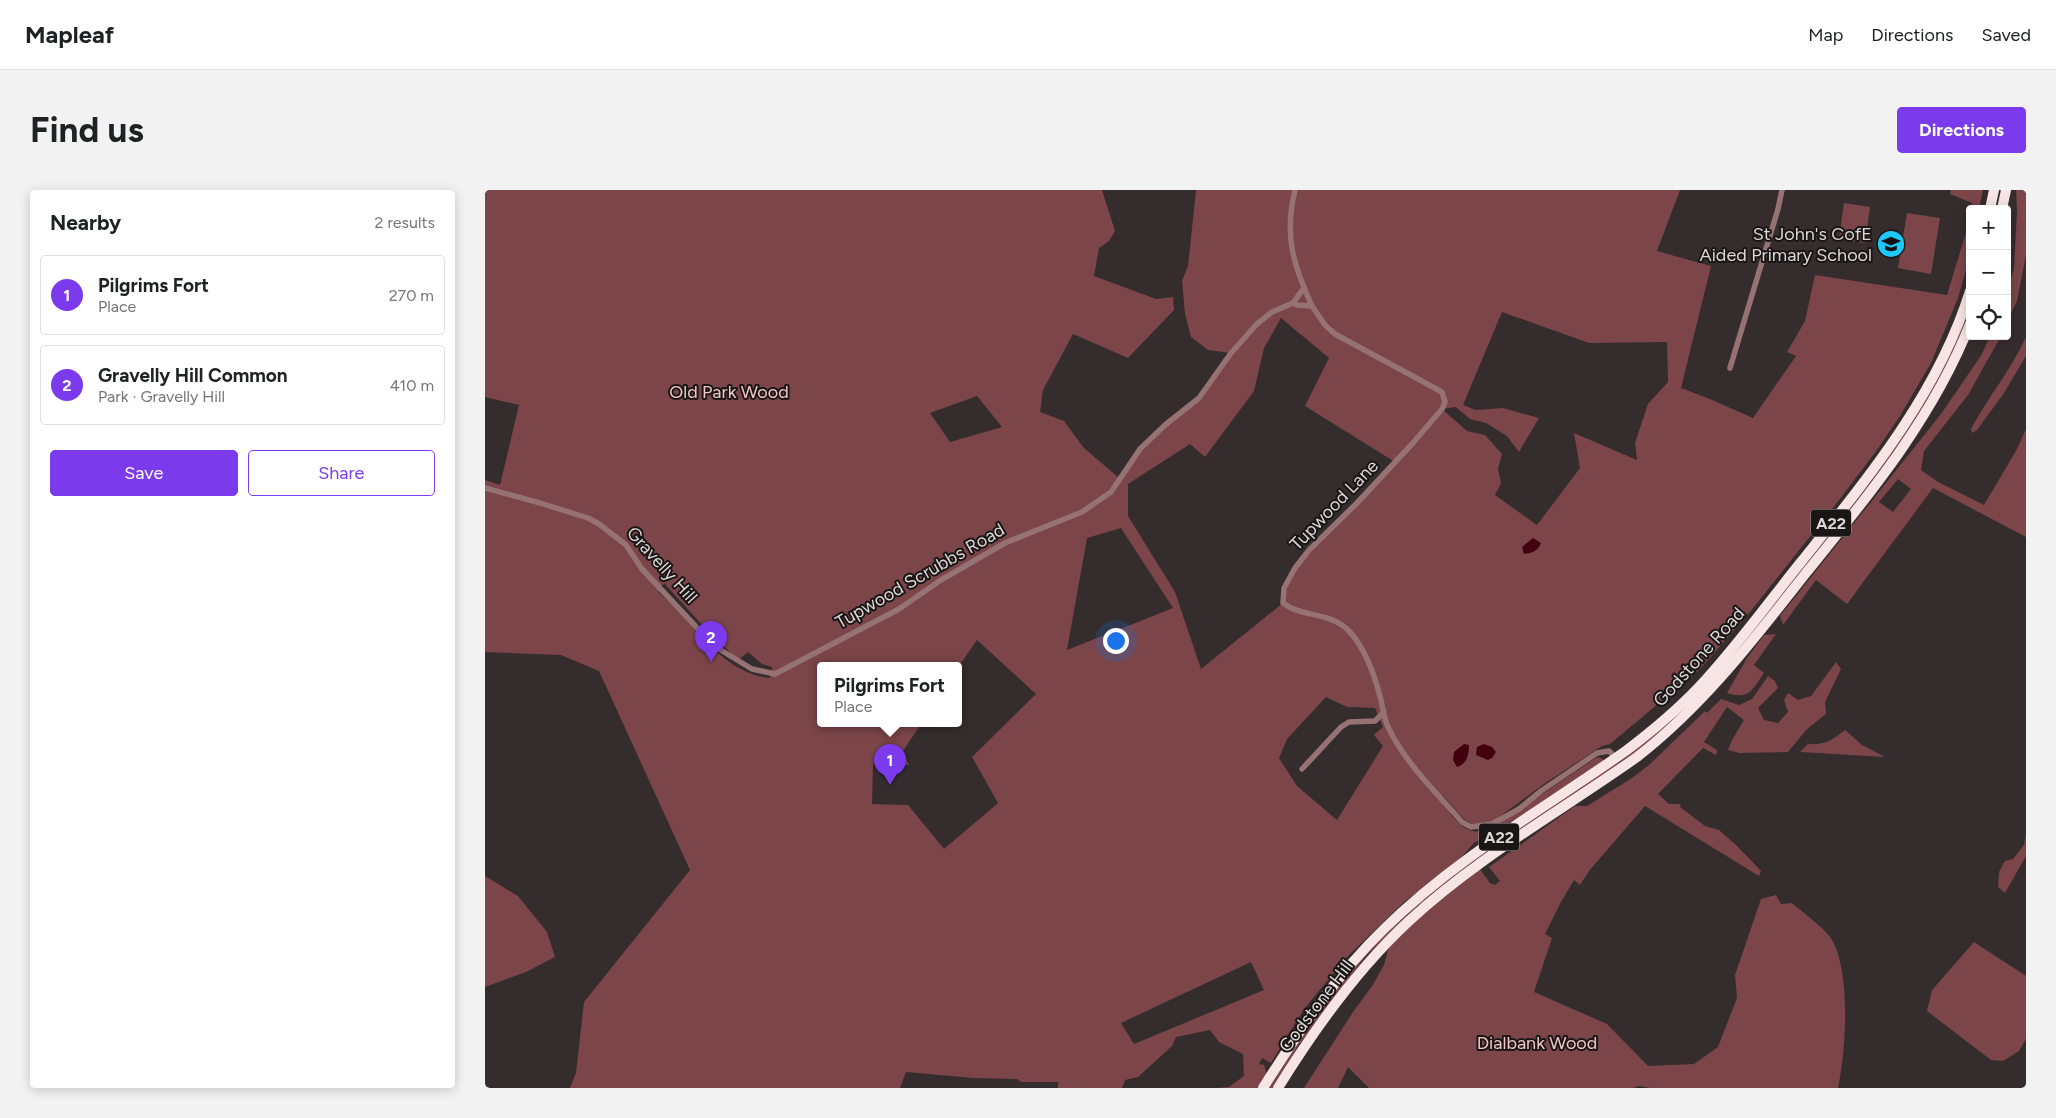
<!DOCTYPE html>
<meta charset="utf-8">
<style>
:root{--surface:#fff;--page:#f2f2f2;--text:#202124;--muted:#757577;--line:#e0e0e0;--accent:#7c3aed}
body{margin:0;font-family:Figtree,sans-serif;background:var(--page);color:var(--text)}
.controls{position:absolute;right:15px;top:15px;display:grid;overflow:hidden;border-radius:5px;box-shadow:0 2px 12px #0003}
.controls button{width:45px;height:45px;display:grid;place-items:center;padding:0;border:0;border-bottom:1px solid var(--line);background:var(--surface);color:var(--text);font:25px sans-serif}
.you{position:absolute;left:630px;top:450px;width:18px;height:18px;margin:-12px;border:4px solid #fff;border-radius:50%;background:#1a73e8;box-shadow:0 0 0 8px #1a73e833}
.badge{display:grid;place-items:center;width:32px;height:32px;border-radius:50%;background:var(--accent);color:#fff;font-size:16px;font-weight:700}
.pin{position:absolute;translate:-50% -41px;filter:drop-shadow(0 1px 2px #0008)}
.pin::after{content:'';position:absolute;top:26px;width:18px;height:15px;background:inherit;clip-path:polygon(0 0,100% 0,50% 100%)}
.popup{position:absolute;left:332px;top:472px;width:145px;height:65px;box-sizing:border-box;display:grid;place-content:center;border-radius:5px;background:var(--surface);filter:drop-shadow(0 1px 4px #0005);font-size:16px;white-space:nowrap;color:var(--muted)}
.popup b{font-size:19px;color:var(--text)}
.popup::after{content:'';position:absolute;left:50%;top:100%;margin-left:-10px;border:10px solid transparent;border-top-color:var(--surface)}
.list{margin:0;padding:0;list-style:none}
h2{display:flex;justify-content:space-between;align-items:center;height:65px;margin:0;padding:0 20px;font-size:21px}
h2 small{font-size:16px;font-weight:400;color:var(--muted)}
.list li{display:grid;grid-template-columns:32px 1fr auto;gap:15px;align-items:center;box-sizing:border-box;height:80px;margin:0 10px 10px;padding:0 10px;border:1px solid var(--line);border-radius:5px}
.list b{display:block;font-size:19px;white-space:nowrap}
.list p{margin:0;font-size:16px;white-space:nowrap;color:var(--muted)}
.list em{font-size:16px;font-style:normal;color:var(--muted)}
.actions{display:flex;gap:10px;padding:15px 20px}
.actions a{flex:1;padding:11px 0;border:1px solid var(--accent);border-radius:5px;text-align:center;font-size:18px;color:var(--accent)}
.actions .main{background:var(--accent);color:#fff}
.icon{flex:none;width:28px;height:28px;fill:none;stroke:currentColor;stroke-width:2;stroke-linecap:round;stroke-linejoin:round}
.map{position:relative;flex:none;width:1541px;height:898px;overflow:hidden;border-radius:5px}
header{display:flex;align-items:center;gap:30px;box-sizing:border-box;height:70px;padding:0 25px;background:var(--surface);border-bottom:1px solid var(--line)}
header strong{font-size:24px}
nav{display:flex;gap:28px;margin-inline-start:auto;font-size:18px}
.intro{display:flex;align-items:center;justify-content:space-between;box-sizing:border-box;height:120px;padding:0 30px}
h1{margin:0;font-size:35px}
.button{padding:12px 22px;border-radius:5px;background:var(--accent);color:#fff;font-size:18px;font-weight:700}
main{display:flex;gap:30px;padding:0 30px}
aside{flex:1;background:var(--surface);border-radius:5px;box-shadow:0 2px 12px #0003}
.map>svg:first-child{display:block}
</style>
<header>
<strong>Mapleaf</strong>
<nav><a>Map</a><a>Directions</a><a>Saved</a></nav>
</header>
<div class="intro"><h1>Find us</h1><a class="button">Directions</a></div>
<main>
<aside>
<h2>Nearby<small>2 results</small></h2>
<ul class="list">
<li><span class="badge">1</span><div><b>Pilgrims Fort</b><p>Place</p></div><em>270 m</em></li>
<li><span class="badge">2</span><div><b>Gravelly Hill Common</b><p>Park · Gravelly Hill</p></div><em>410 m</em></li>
</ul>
<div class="actions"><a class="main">Save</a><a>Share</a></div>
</aside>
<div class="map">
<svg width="1541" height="898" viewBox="0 0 1541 898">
<rect width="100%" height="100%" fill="#352c2d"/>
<path fill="#7b4549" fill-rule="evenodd" d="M0,0H617L630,41L624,51L614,58L609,86L671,109L688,107L689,120L643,168L588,144L558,200L555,222L579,231L599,258L634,288L655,259L715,208L745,163L723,160L706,147L700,124L697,91L703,76L711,0H1195L1172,61L1226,76L1196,198L1225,209L1268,228L1311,166L1302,162L1320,131L1330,85L1462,105L1485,29V66L1473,108L1446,173L1415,226L1392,260L1351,314L1265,422L1216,478L1125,554L1117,556L1059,594L1007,632L987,634L979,629L958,606L957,613C966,624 979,645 996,641C1001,640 1006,637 1011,635L1109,569L1113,567L1118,569V573L1065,609L989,653L970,674L919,712L863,766L819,819L786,873L777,868L774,874L779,875L782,885L774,898H732L744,897L759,886L758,864L734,852L725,840L691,847L687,856L653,887L640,890L637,898H573V892H536L532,889L488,888L421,882L415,898H85L91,883L99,812L205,680L114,481L76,465L0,462V290L15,295L34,215L0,207ZM1017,122L1104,153L1182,152L1183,192L1163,214L1150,253L1152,270L1089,243L1095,278L1052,335L1010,305L1016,293L1013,279L1017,264L1000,245L982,241L957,219L971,217L985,229L1001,233L1022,246L1034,262L1054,228L1018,218L991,220L978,215ZM796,128L844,168L820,216L910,272L824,360L799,398L798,413L716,479L690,402L643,326V294L705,254L720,267L769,201L779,158ZM492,206L517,237L465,252L445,223ZM636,338L688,418L582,460L602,348ZM179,393L229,448L243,460L252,471L263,462L277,474L287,477L285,488C235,483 208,431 173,402ZM492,450L551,504L487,567L513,613L459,659L423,615L387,614L388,574L424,575L418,561L436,534H336V476H474ZM841,507L862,517L890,518L898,537L889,545L898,556L852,630L812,596L794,568L802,549ZM766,772L779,800L649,854L636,833Z
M1466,0H1498L1494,19H1486L1487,13L1465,4Z
M1531,0H1541V65L1532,111L1522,132V104L1529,78L1532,20Z
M1359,13L1385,17L1380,53L1354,49Z
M1422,23L1455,28L1446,84L1413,78Z
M1485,112V123L1460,180L1418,251L1258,457L1202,519L1160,555L933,716L880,767L813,856L790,898H784L820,840L855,793L879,765L947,700L1192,524L1411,253Z
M1505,146H1516L1483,205L1439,261L1436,280L1453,292L1499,315L1532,259L1541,239V347L1448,298L1362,414L1331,390L1298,435L1295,426L1456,224L1497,164ZM1413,289L1426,299L1408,322L1394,312Z
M1541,147V166L1519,203L1492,240L1487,243L1486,239C1503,207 1526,180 1541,147Z
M1291,444L1269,475L1279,483C1267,500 1265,510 1242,503L1262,468L1279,445Z
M1351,472L1356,479L1340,512L1341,524L1322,539L1303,562L1255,563L1243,560L1247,550L1259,530L1242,517L1219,552L1232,560L1231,565L1218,558L1173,604L1184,614H1196L1195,617L1220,636L1234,640L1252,656L1276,681L1274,686L1160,616L1104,681L1095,695L1089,690L1076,712L1060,744L1067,748L1049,802L1122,834L1163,876L1209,874L1233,857L1252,808L1250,785L1276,709L1291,705L1296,714L1307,713C1317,722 1341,739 1347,750C1366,783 1361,861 1353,898H1165L1154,896L1148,898H884L863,877L853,898H819L868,822L887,796L899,775L903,760L907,753L923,737L994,678L1005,693L1010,695L1015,691L1004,677L1090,616H1102L1147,588L1164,575L1220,521L1222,523L1236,509L1254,515L1267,509L1283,486L1290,491L1293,498L1273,518L1279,530L1293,533L1303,522L1299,510L1303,503L1313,510L1326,506Z
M1360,540L1377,555L1400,567L1315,562L1323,554C1340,555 1346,551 1360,540Z
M1541,644V666L1520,703L1513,697L1514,682L1520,671L1528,669L1539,655Z
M0,686L33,706L62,742L70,767L41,782L0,797Z
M1489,752L1541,786V849L1534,861L1518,871L1506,870L1442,821L1447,800Z"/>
<path fill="#43000f" d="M1048,348L1056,353C1053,361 1047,363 1039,364L1037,357Z
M979,554L984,555C984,565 982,574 972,577L968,570L969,562Z
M999,554L1007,557L1011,562L1007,568L1003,570L991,565L992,557Z"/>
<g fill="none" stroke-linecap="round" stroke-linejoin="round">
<path stroke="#967274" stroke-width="5.5" d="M810,0C799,45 808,75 827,116
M808,113L812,115L827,116L840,135L850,144L957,202L960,212L957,219L927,254L871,314L824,360L810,378L799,398L798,413C817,428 845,421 864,441C881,459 890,486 896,510C898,519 899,531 904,539C922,575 951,602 977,632L986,637L1007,634L1034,619L1056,601L1112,563L1124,561L1131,568
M808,113L819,98
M1245,178L1293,19L1297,0
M0,298L55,313L103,328L114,334L141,355L157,379L229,456L267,479L290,484L414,419L456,390L520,353L597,322L626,302L655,259L680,235L714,208L746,163L772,134L787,122L808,113
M817,579L856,537L864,532L890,531L899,522"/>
<path stroke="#f7e5e5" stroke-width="10" d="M1505,19L1509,0
M1517,19L1521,0
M778,898C814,841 851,785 900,738C971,668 1060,618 1142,560C1167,541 1191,521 1213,498C1250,459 1282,414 1316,372C1382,289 1453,204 1485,101
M793,898C830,838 872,779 924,731C993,667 1076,621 1152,567C1219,515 1269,449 1321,383C1384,305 1448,228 1485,134"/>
</g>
<defs>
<symbol id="school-disc" viewBox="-11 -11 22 22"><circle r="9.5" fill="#1cc9fc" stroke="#1a1616"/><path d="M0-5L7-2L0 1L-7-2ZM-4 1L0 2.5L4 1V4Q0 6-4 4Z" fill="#111"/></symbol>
</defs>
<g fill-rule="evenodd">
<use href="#school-disc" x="1390" y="38" width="32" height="32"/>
</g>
<g text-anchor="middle" stroke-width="4" stroke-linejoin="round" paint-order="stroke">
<g fill="#1a1616" stroke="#a29d9e" stroke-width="1">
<rect x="1326" y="319.5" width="40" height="27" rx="4"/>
<rect x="994" y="633.5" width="40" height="27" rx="4"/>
</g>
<g font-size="16" font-weight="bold" fill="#ddd7d8">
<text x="1346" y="339">A22</text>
<text x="1014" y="653">A22</text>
</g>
<g font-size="18" fill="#ddd7d8" stroke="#1a1616" text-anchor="end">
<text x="1387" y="50">St John's CofE<tspan x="1387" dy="21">Aided Primary School</tspan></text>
</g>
<g font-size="18" fill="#f3c5c7" stroke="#1a1616">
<text x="244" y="208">Old Park Wood</text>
<text x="1052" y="859">Dialbank Wood</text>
</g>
<g font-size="18" fill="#ddd7d8" stroke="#1a1616">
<text transform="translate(849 315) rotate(-46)" y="6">Tupwood Lane</text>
<text transform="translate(177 375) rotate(48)" y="6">Gravelly Hill</text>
<text transform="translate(435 386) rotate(-30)" y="6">Tupwood Scrubbs Road</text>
<text transform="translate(1214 467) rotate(-48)" y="6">Godstone Road</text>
<text transform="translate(831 816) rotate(-53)" y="6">Godstone Hill</text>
</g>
</g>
</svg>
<div class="controls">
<button>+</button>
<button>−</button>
<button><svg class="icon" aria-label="locate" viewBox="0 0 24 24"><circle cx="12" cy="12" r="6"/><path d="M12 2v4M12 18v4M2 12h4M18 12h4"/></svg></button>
</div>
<div class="you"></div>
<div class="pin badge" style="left:405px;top:595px">1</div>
<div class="popup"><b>Pilgrims Fort</b>Place</div>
<div class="pin badge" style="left:226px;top:472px">2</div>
</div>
</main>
